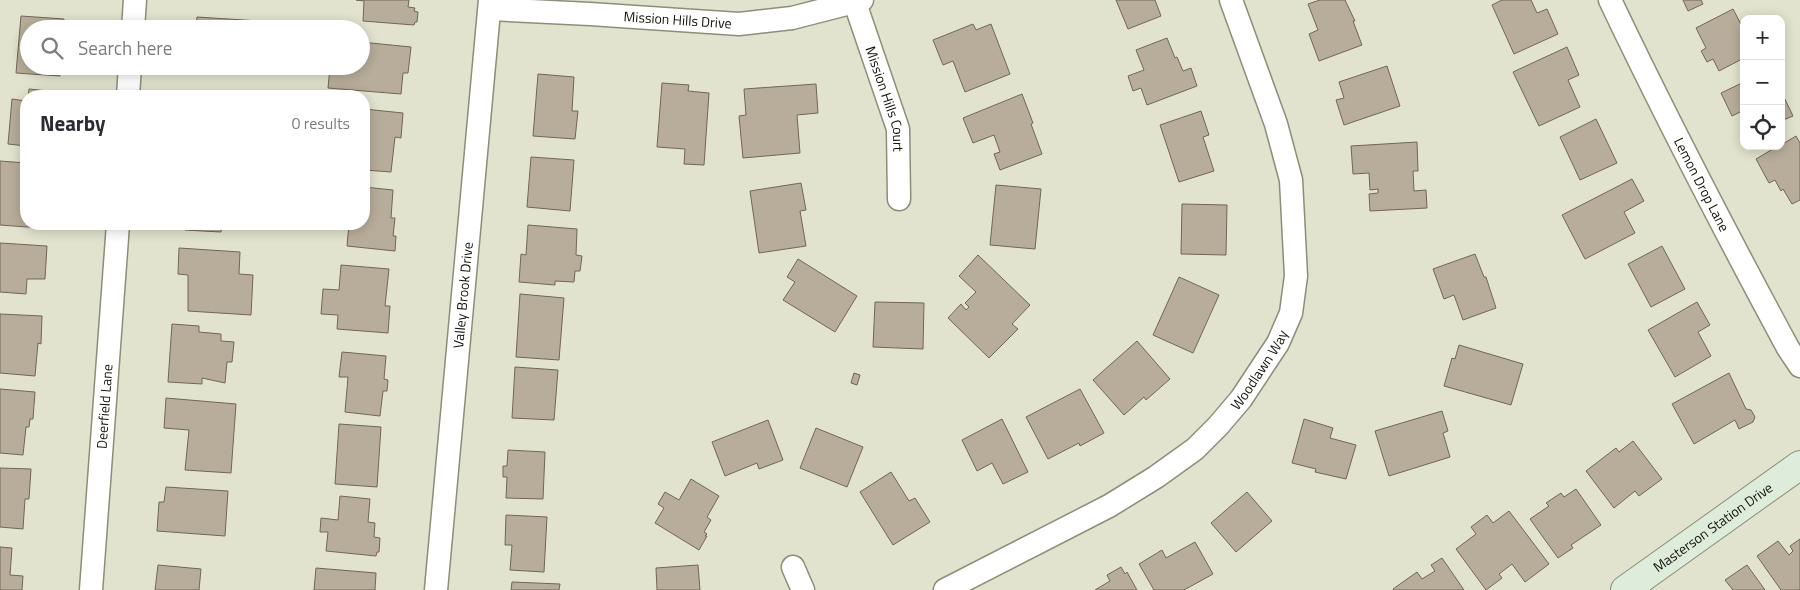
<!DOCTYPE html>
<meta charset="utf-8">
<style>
:root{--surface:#fff;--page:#f2f2f3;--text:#2b2b33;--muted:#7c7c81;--line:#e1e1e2}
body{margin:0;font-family:"Titillium Web",sans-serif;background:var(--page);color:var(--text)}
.controls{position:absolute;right:15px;top:15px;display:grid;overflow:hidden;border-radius:10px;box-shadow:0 2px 12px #0003}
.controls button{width:45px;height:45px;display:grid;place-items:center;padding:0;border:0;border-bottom:1px solid var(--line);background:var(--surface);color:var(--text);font:25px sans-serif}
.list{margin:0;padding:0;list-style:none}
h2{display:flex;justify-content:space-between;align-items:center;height:65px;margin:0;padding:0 20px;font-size:21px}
h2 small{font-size:16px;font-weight:400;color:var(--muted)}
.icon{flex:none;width:28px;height:28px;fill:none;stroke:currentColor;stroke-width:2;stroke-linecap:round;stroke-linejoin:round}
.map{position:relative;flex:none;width:1800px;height:590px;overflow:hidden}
.search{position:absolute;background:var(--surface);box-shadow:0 2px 12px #0003;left:20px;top:20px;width:350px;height:55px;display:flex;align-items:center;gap:12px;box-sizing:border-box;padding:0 18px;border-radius:28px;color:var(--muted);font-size:19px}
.panel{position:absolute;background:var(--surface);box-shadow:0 2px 12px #0003;left:20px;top:90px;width:350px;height:140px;border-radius:20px}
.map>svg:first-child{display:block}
</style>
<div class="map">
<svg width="1800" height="590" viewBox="0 0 1800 590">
<rect width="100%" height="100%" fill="#e2e3ce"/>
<path fill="#b8ad9a" stroke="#716655" d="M356,0H409L408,7L415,8L414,11L418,12L417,22H415L414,25L363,21L364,1Z
M1116,0H1155L1161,16L1128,29Z
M1320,0H1345L1355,21H1353L1362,45L1319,61L1309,34L1318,30L1308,4Z
M1502,0H1531L1537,13L1547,9L1558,34L1514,54L1492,5Z
M1683,0H1701L1703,4L1688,11Z
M1733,9L1744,30V58L1719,71L1713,59L1707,62L1701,51L1706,48L1696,28Z
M21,16L64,19L63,29H29V66H60V76L16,73Z
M197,17L259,21L258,29H196Z
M973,24L976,30L991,24L1010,74L965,92L953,61L943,65L933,40Z
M1167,38L1175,58L1177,57L1183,71L1191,68L1197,86L1147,105L1141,88L1133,91L1128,76L1144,70L1136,50Z
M361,42L411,47L408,73H403L401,94L328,88L330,67L343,69L344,66H361Z
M1567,47L1579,75L1568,80L1580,107L1539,126L1513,72Z
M192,66H256L255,71Z
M1387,66L1400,106L1344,125L1336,100L1344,98L1339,82Z
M538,74L574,77L572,111H578L575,139L533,136Z
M1744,82V110L1732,116L1721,93Z
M662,83L689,85L688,91L709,93L704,165L684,164L685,149L657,147Z
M816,84L818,113L797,115L800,153L743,158L739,116L746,115L744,89Z
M29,89L58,92V96H28Z
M1781,91L1793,116L1781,121Z
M1022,94L1033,123L1031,124L1042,154L1000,170L994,154L1000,152L994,135L973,143L963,118Z
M12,99L26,101V146L8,144Z
M364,109L403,113L401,138L395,137L391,172L364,170Z
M1201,111L1209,135L1203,137L1214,171L1179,182L1160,125Z
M1596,119L1617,163L1580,180L1560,137Z
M1796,136L1800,143V200L1792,204L1783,189L1781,191L1775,180L1769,183L1756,159L1778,146H1781V145Z
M1417,142L1418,171H1413L1414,191L1426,190L1427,208L1370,211L1369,194L1378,193V189L1370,190L1369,173L1353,174L1351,146Z
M531,157L574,160L570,211L527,207Z
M0,161L26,163V224H41V228L0,225Z
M1632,179L1644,201L1624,212L1635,233L1585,259L1562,215Z
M801,183L806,210L800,211L806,246L759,253L750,191Z
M996,185L1041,189L1035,249L990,245Z
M364,187L393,190L391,218H395L393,236H396L395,251L347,246L349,224H364Z
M1182,204L1227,205L1226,255L1181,254Z
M185,224H222L221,232L185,230Z
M528,225L577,229L576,255L582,256L580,271H575L574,282L555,281V285L519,282L521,254L526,255Z
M0,243L47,246L45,279H27L26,294L0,292Z
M1662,246L1685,289L1651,307L1628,264Z
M179,248L240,252L239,274L253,275L251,315L188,311V275L178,274Z
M1475,254L1484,277H1486L1496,308L1463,320L1454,295L1444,299L1433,269Z
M978,255L1030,305L1012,324L1018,329L989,358L948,318L961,304L966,310L969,307L965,303L976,292L959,276Z
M798,259L857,296L835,332L783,300L795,282L787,277Z
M341,265L389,269L385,306H390L388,333L337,329L338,315L321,314L323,289L339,290Z
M1179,277L1219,295L1193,353L1153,335Z
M520,294L564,298L559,360L516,357Z
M875,302L924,303L923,349L873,347Z
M1697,302L1710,325L1698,332L1711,356L1675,377L1648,330Z
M0,314L42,316L41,344L38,343L35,376L0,373Z
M172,324L199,326V332L221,334V341L234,342L232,362H227L225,383L202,378V384L168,382Z
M1137,341L1170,379L1146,400L1144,397L1124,415L1093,380Z
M1459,345L1523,364L1511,405L1444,386L1452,358L1455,359Z
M342,352L386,356L384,379L388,380L387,391H383L380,416L345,412L348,377H339Z
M515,367L558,370L554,420L512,418Z
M854,373L860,375L857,385L851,383Z
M1729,373L1746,409L1751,410L1755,417L1753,422L1739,429L1735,420L1694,444L1672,404Z
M0,389L35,392L33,419H30L29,427H26L23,455L0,453Z
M1080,389L1104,433L1080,446L1079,443L1048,459L1026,417Z
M166,398L236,404L231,473L185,470L189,430L164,428Z
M1442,411L1448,431L1443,433L1450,457L1389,476L1375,431Z
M1002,419L1028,472L1003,484L992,463L977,471L962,440Z
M1304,419L1333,428L1330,438L1356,445L1346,479L1315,472L1316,469L1292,463Z
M768,420L783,460L759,469L757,463L725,476L712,442Z
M339,424L381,427L377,487L335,484Z
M816,428L863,447L847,487L800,468Z
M1633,441L1662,479L1639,496L1635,491L1614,508L1586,471L1616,448L1619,452Z
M508,450L545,452L543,499L506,498L507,477H503V466H507Z
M0,468L31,469L29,499H25L23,529L0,527Z
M891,472L909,501L915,498L930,522L893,545L860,492Z
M691,479L719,496L707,517L711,520L704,532L707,534L705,536H707L699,550L655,523L664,508L658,504L665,492L679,500Z
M166,487L228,491L225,536L157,531L159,502H164Z
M1576,489L1601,525L1571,545L1573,548L1558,558L1530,519L1549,506L1546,503L1561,493L1564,497Z
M1247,492L1272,521L1236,552L1211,523Z
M340,496L370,499L368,522L375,523L374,537L380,538L379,552H377L376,556L326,551L328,532H320L321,518L338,520Z
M1509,511L1549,564L1525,582L1512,564L1499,574L1502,578L1486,590L1456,549L1476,534L1471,527L1487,515L1493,523Z
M506,515L547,517L544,572L510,570L512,545H505Z
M1800,539V590H1781L1757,556L1778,541L1789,555L1793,551L1790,546Z
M1195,542L1213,574L1184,590H1154L1139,564L1162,550L1166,558Z
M0,547L12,548L10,575L23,576L22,590H0Z
M1442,558L1464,590H1394L1393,589L1417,572L1422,579L1435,571L1431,565Z
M158,565L201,569L199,590H155Z
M698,565L700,590H657L656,568Z
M1747,565L1765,590H1733L1725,580Z
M1121,567L1125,574L1127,572L1137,590H1095L1110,581L1107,575Z
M316,568L376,573L375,590H314Z
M512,582L560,584L559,590H511Z"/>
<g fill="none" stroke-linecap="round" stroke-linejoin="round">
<defs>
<g id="street">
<path id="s1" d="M1610,0C1666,118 1726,233 1788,348L1800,366"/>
<path id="s2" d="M855,3L898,129L899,199"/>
<path id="s3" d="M490,9L590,14L739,24L792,18L862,0"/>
<path d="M133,29L135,0"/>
<path d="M128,96L130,66"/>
<path d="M793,567L803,590"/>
<path id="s4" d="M91,590L118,224"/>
<path id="s5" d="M436,590L490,0"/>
<path id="s6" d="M945,590L1109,506L1156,477L1195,449L1218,426L1241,399L1278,343L1291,313L1296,276L1291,180L1276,124L1231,0"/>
</g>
<g id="secondary">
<path id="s7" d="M1625,590L1800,465"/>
</g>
</defs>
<use href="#street" stroke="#8d8d79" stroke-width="25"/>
<use href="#secondary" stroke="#8d8d79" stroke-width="30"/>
<use href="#street" stroke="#fff" stroke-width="22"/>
<use href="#secondary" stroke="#deecdb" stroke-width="28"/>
</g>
<g text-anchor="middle" stroke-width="4" stroke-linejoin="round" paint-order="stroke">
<g font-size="14" fill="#12120b" stroke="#e2e3ce">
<text dy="5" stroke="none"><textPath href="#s3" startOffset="188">Mission Hills Drive</textPath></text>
<text dy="5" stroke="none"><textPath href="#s2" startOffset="101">Mission Hills Court</textPath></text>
<text dy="5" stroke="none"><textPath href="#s1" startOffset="206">Lemon Drop Lane</textPath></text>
<text dy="5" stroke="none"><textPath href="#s5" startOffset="296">Valley Brook Drive</textPath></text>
<text dy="5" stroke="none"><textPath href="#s6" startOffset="390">Woodlawn Way</textPath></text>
<text dy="5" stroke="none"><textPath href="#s4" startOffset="184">Deerfield Lane</textPath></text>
<text dy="5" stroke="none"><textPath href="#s7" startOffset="108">Masterson Station Drive</textPath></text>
</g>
</g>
</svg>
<div class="controls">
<button>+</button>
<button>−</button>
<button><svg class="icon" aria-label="locate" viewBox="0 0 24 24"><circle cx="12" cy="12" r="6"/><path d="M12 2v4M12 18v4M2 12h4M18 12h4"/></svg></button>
</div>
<div class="search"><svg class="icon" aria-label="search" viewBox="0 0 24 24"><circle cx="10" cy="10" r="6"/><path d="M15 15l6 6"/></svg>Search here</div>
<section class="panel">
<h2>Nearby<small>0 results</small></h2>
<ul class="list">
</ul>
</section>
</div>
